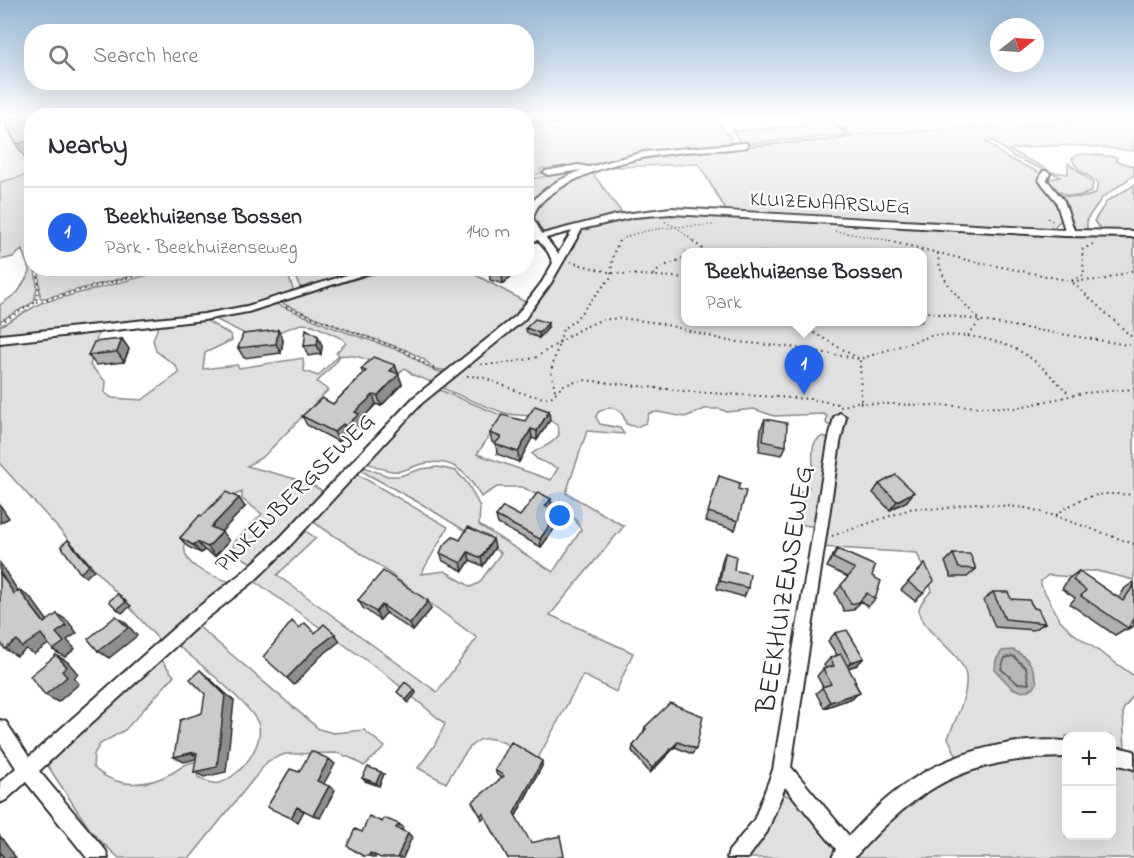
<!DOCTYPE html>
<meta charset="utf-8">
<style>
:root{--surface:#fff;--page:#f2f2f3;--text:#2b2b33;--muted:#7c7c81;--line:#e1e1e2;--accent:#2563eb}
body{margin:0;font-family:"Indie Flower",sans-serif;background:var(--page);color:var(--text)}
.controls{position:absolute;right:18px;bottom:18px;display:grid;overflow:hidden;border-radius:12px;box-shadow:0 6px 24px #0002}
.controls button{width:54px;height:54px;display:grid;place-items:center;padding:0;border:0;border-bottom:2px solid var(--line);background:var(--surface);color:var(--text);font:30px sans-serif}
.compass{position:absolute;left:990px;top:18px;width:54px;height:54px;border-radius:50%;background:var(--surface);box-shadow:0 6px 24px #0002;rotate:73deg}
.you{position:absolute;left:560px;top:516px;width:21px;height:21px;margin:-15px;border:4px solid #fff;border-radius:50%;background:#1a73e8;box-shadow:0 0 0 9px #1a73e833}
.badge{display:grid;place-items:center;width:39px;height:39px;border-radius:50%;background:var(--accent);color:#fff;font-size:20px;font-weight:700}
.pin{position:absolute;translate:-50% -50px;filter:drop-shadow(0 2px 3px #0008)}
.pin::after{content:'';position:absolute;top:32px;width:21px;height:18px;background:inherit;clip-path:polygon(0 0,100% 0,50% 100%)}
.popup{position:absolute;left:681px;top:248px;width:246px;height:78px;box-sizing:border-box;display:grid;place-content:center;border-radius:12px;background:var(--surface);filter:drop-shadow(0 2px 4px #0005);font-size:20px;white-space:nowrap;color:var(--muted)}
.popup b{font-size:22px;color:var(--text)}
.popup::after{content:'';position:absolute;left:50%;top:100%;margin-left:-12px;border:12px solid transparent;border-top-color:var(--surface)}
.list{margin:0;padding:0;list-style:none}
h2{display:flex;justify-content:space-between;align-items:center;height:78px;margin:0;padding:0 24px;font-size:26px}
h2 small{font-size:20px;font-weight:400;color:var(--muted)}
.list li{display:grid;grid-template-columns:39px 1fr auto;gap:18px;align-items:center;box-sizing:border-box;height:90px;padding:0 24px;border-top:2px solid var(--line)}
.list b{display:block;font-size:22px;white-space:nowrap}
.list p{margin:0;font-size:20px;white-space:nowrap;color:var(--muted)}
.list em{font-size:20px;font-style:normal;color:var(--muted)}
.icon{flex:none;width:33px;height:33px;fill:none;stroke:currentColor;stroke-width:2;stroke-linecap:round;stroke-linejoin:round}
.map{position:relative;flex:none;width:1134px;height:858px;overflow:hidden}
.search{position:absolute;background:var(--surface);box-shadow:0 6px 24px #0002;left:24px;top:24px;width:510px;height:66px;display:flex;align-items:center;gap:15px;box-sizing:border-box;padding:0 21px;border-radius:24px;color:var(--muted);font-size:22px}
.panel{position:absolute;background:var(--surface);box-shadow:0 6px 24px #0002;left:24px;top:108px;width:510px;height:168px;border-radius:24px}
.map>svg:first-child{display:block}
</style>
<div class="map">
<svg width="1134" height="858" viewBox="0 0 1134 858">
<rect width="100%" height="100%" fill="#fff"/>
<filter id="ink" filterUnits="userSpaceOnUse"><feTurbulence type="fractalNoise" baseFrequency=".0167" numOctaves="2"/><feDisplacementMap in="SourceGraphic" scale="12" xChannelSelector="R" yChannelSelector="G"/><feConvolveMatrix kernelMatrix="1 2 1 2 8 2 1 2 1" color-interpolation-filters="sRGB"/></filter>
<g filter="url(#ink)">
<path fill="#efefef" d="M6,118H31V174L0,182V124L3,122L1,120Z"/>
<path fill="#e0e0e0" stroke="#868686" stroke-width="1.5" fill-rule="evenodd" d="M526,118H716L727,134H729L732,145L644,152L590,167L577,166L548,171L544,168L540,169L542,173L527,177Z
M804,118H827L847,135L745,144L740,142L732,129L738,131L802,126L800,122L806,121Z
M829,118H1134V151C1092,146 1052,142 1009,150L1047,169L1044,170L1014,157L993,141H986L1007,158L1041,173L1057,201L1063,218L1055,226L1058,231L727,212L700,166L697,164L616,167L609,164L645,154L834,140L853,136Z
M1086,154L1117,157L1116,161L1134,166V175L1102,198L1087,219V232H1075L1060,195C1074,197 1083,200 1096,193L1098,183C1089,175 1077,172 1072,159L1077,155Z
M1068,163L1093,183L1092,191C1073,202 1059,194 1045,180L1060,177L1051,172L1068,174Z
M585,168C566,180 534,191 527,214V180Z
M591,171L622,213L543,234C534,230 533,221 532,212L549,194Z
M31,174L32,268L35,269L37,287L34,302L0,321V305L18,292L30,272L22,250L13,257L0,260V182Z
M1134,185V232C1118,232 1103,236 1094,221L1107,201Z
M657,212L1134,236V580L1097,571H1083L1071,577L1048,575L1041,581V585L1060,620L1073,633L1134,676V694L1123,710L1125,751L1112,748V736H1066V742L1012,744L957,757L948,738C955,720 968,696 966,676C962,650 918,631 919,609C920,602 928,595 932,590L917,553L820,547L815,527L800,524L796,519L797,512L805,505L799,493L809,487L799,478L813,467C813,454 809,441 824,436L831,440L834,426L828,425L826,423L827,416L823,414L774,416L754,409L727,412L720,409H705L685,417L658,412L649,413L646,423L636,427L626,424C624,414 620,410 610,407L598,412L596,417L600,424L620,428L624,434L587,431L566,493L624,526L550,615L633,653L616,692L583,675L537,760C480,729 480,727 446,783L418,768L434,746L445,724L384,673L253,580L304,530L316,538L277,575L437,692L477,638L377,564L312,521L355,473L448,527L421,574L445,571L471,587L479,583L501,553L425,506L358,469L361,466L388,476H400L421,469L438,467L456,471L468,484L480,507L479,525L553,572L581,530L571,512L522,487H497L481,497C466,470 451,456 418,465C412,467 406,470 400,471C389,473 375,466 365,462L437,389L503,416L477,454L551,480L558,468L537,459L532,454C538,447 548,449 559,435L558,426C539,410 526,419 505,413C483,406 461,396 440,387L504,335L584,228ZM686,252H922V322H686Z
M297,268L371,269L307,288L300,287L293,272Z
M463,268L529,304L517,317L450,371L435,369L423,359L406,350L336,326L279,302L390,269Z
M39,269V268L159,269L45,298H40Z
M171,269H290L287,272L293,289C266,317 50,331 0,336V326L41,303Z
M276,304L334,328L404,352L433,370L446,373L434,383L413,375L405,368L399,373C382,366 357,352 339,356L338,360L317,382L328,390L264,456L247,466L307,482L321,490L320,499L254,565L234,552L233,543L262,514L242,499V492L225,499L185,543C180,568 214,576 233,583L159,640L0,464V342L99,330L90,365L106,382L105,393L112,398L142,400L179,373L176,366L156,351L153,340L159,324L204,319L231,335L232,340L205,353L203,369L237,365L239,368L303,358L304,371L318,376L339,355L336,353L346,343L343,339L313,325L301,324L273,334L249,336L213,318Z
M198,626L319,729L333,733L364,730L385,747L364,766L353,759L338,753L285,754L268,761L190,858H119L92,833L46,763L160,658L174,676L125,730L100,744L94,754L93,767C115,788 145,788 172,773C181,768 187,761 197,762L198,777C215,786 220,786 235,774C248,764 262,743 259,726C255,707 193,658 176,644Z
M1066,755V836H1112V761L1134,766V858H854C873,839 892,817 913,800C954,768 1016,753 1066,755Z
M780,793L797,799L835,842V852L830,858H746Z"/>
<path fill="#b6b6b6" stroke="#7e7e7e" stroke-width="1.5" d="M1013,650C1029,657 1034,667 1037,683L1034,688L1023,692L1012,688L995,670L996,660L1002,651Z"/>
<g fill="none" stroke-linecap="round" stroke-linejoin="round">
<path stroke="#636363" stroke-width="2" d="M1013,656L1026,668L1029,684L1017,683L1001,669L1005,658Z"/>
<defs>
<path id="minor" d="M0,118H4L0,121Z
M744,143H747V147C730,150 713,150 696,151C648,155 602,163 560,188C548,196 536,203 533,218L542,234L616,215L671,208L1065,230L1056,201L1039,180L1043,171H1046L1050,173L1047,180L1064,201L1074,230L1134,231V237L1064,236L671,214L634,217L582,229L551,283L524,320L422,403L285,551L253,582L202,622L39,771L106,851L108,858H87L26,782L6,800L0,803V782L16,768L0,743V720L6,722L29,757L192,612L243,572L275,543L414,397L516,316L542,282L553,263L548,252L538,240L526,243V237L535,235C510,202 556,181 582,170L548,175L544,173L545,171L578,165L589,167L644,152ZM572,231L558,254L546,238Z
M369,268H384L248,312L204,320L0,343V335L204,314L247,306Z
M840,413L846,417L840,443L791,767L849,836C865,819 881,802 900,788C945,754 1010,736 1066,741V757C966,758 920,785 854,858H832L836,849L785,787L767,832L748,858H727L729,851L754,820L773,770L828,443L834,417Z
M1112,746L1134,751V769L1112,763Z"/>
</defs>
<use href="#minor" stroke="#2b2b2b" stroke-width="4"/>
<path stroke="#2b2b2b" stroke-width="1.5" stroke-dasharray="1 3" stroke-linecap="butt" d="M828,118L851,135
M843,130L864,118
M754,145L833,139L851,135L1134,120
M526,179L538,176
M1048,218L1054,222
M665,222L676,227L694,242
M835,231L897,242
M618,242C636,227 691,226 715,225"/>
<path stroke="#2b2b2b" stroke-width="2" stroke-dasharray="1.5 4" stroke-linecap="butt" d="M693,241L706,252
M889,241L967,260L1071,281L1103,280L1134,270
M1093,244L1082,250L1084,275L1071,281L1134,339
M705,252H729
M938,253C939,284 962,299 980,321
M570,262L612,273L686,278
M653,275L662,267L686,257
M36,302L165,268
M286,307L405,351L435,370
M922,311L1134,346
M795,322L858,358
M0,323L36,302L39,286L37,268
M968,336C1021,344 1034,358 1070,395
M481,364H498L535,358L580,329L601,320L619,318L659,323L728,341L790,347L860,359L934,335L968,336L980,321
M467,376L482,377L522,393L544,398L551,397L564,385L583,380L693,392L810,399L837,404L840,407L861,401L860,359
M555,390L551,371L563,329L575,320L611,277L613,254L619,241
M860,403L1015,408L1083,393L1134,389
M1055,516L1134,544
M832,536L913,508L942,509L974,503L1027,508L1055,516C1084,494 1098,492 1134,495"/>
<use href="#minor" fill="#fff" fill-rule="evenodd"/>
</g>
<path fill="#afafaf" stroke="#2b2b2b" stroke-width="1.5" d="M542,118H567V122L548,124L547,120L543,121Z
M490,268H514V274L503,284L490,280L489,270Z
M526,328H548L539,338L527,333Z
M278,330L283,340L281,353L244,358L238,348Z
M318,336L322,346L321,354L308,356L304,346Z
M122,339L129,349L124,362L96,365L88,355Z
M395,365L402,384L381,406L376,404L361,420L362,424L350,435L347,434L339,442L307,425L302,416L333,404L363,374L361,369Z
M765,419L786,446L782,455L759,451L761,428Z
M550,420L537,440L532,438L519,462L497,454L496,444L492,442L490,433L525,421Z
M719,476L738,489V521L735,530L706,521Z
M879,484L907,501L890,510L873,493Z
M245,507L221,532L229,541L215,556L204,550L201,553L188,547L180,538L202,516Z
M551,507L550,509L559,522L541,547L498,524L496,516H520Z
M460,540L495,547L483,566L470,560L463,571L443,561L440,553Z
M837,549L872,576L875,599L868,607L861,601L853,610L844,611L835,593L848,577L827,567L832,557Z
M725,553L734,570L748,588L744,597L717,589L722,561Z
M953,554L976,569L967,577H951L945,562Z
M925,564L923,593L915,601L901,590Z
M1079,571L1119,598L1125,588L1134,582V626L1126,630L1125,629L1115,635L1070,604L1075,598L1062,589L1068,579Z
M993,592L1034,608L1045,623L1034,630L995,627L984,600Z
M358,600L431,609L413,631L386,613L380,620L363,608Z
M835,633L857,665L848,668L856,682L855,683L860,692L852,698L824,708L816,693L823,687L817,676L823,669H826L824,665L830,658L837,655L828,641Z
M645,727L696,749L692,754L675,747L650,773L632,751L633,746L643,734Z
M542,766L516,816L508,858L485,817L482,819L502,778L497,775L495,770Z
M384,774L379,786L365,781L362,778Z"/>
<path fill="#8e8e8e" stroke="#2b2b2b" stroke-width="1.5" d="M32,140V156L25,158L16,144Z
M509,268H514V274L503,284L502,275Z
M548,323V328L539,338V333Z
M278,330L283,340L281,353L276,344Z
M318,336L322,346L321,354L317,345Z
M122,339L129,349L124,362L117,352Z
M395,365L402,384L381,406L378,396L390,371Z
M373,395L376,404L361,420L362,424L350,435L346,426L355,412Z
M549,411L550,420L537,440V431Z
M343,424L347,434L339,442L334,432Z
M531,429L532,438L519,462L518,452Z
M914,492L907,501L890,510L897,501Z
M239,498L245,507L218,535L211,527Z
M551,499V507L546,515L545,506Z
M0,505L9,518L0,523Z
M558,513L559,522L541,547L540,539Z
M222,532L229,541L215,556L208,547Z
M493,539L495,547L483,566L481,558Z
M68,540L73,545L94,570L86,577L80,573Z
M197,542L204,550L201,553L193,545Z
M468,552L470,560L463,571L461,563Z
M0,563L25,602L14,594L0,573Z
M19,590L31,598L55,631L44,623Z
M118,594L131,606L122,613L117,609Z
M428,601L431,609L413,631L410,624Z
M382,605L386,613L380,620L376,612Z
M57,614L68,621L77,633L67,640L75,649L65,657L53,650L56,633Z
M116,616L127,624L137,636L109,658L98,651Z
M41,634L53,641L34,654L26,649L17,656L5,649L17,640Z
M335,634L340,641L320,657L294,685L287,678L314,650Z
M56,655L68,662L78,674L74,678L79,684L58,702L45,695L62,671Z
M864,658L857,665L845,669L851,662Z
M200,670L208,677L234,701L226,772L204,777L194,772L225,695Z
M415,690L416,693L408,703L406,700Z
M860,692L852,698L824,708L830,702Z
M678,742L675,747L650,773L652,768Z
M194,752L193,754L200,758L184,762L174,757Z
M329,759L335,764L323,785L317,781Z
M542,761V766L515,817L514,813Z
M381,772L384,774L379,786L376,783Z
M329,786L335,790L320,818L313,815Z
M297,807L304,811L298,822L291,818Z
M483,813L485,817L482,819L480,815Z
M399,824L403,827L401,832L396,828Z
M408,833L412,837L403,858H397Z
M0,836L16,858H4L0,852Z
M370,853L376,856L375,858L369,856Z"/>
<path fill="#cbcbcb" stroke="#2b2b2b" stroke-width="1.5" d="M3,118H32V140L16,144Z
M490,268H509L502,275L489,270Z
M535,319L548,323L539,333L526,328Z
M306,329L318,336L317,345L304,346Z
M278,330L276,344L238,348L243,334Z
M122,339L117,352L88,355L94,342Z
M373,357L395,365L390,371L399,374L378,396L373,395L355,412L359,414L346,426L343,424L334,432L302,416L322,398L333,404L366,371L361,369Z
M535,406L549,411L537,431L531,429L518,452L495,444L501,437L490,433L502,415L525,421Z
M765,419L787,423L786,446L763,441Z
M896,475L914,492L897,501L879,484Z
M719,476L740,483L738,489L746,491L738,521L708,512Z
M226,492L239,498L211,527L222,532L208,547L197,542L193,545L180,538L200,515L202,516Z
M538,492L551,499L545,506L558,513L540,539L496,516L503,507L520,516Z
M468,527L493,539L481,558L468,552L461,563L440,553L443,546L453,537L460,540Z
M68,540L89,566L80,573L61,546Z
M837,549L875,566L872,576L881,581L875,599L867,593L859,602L851,604L841,585L855,569L833,558Z
M725,553L736,556L734,570L750,574L748,588L720,581Z
M953,554H970L976,569L959,568Z
M925,564L934,581L923,593L908,582Z
M383,571L428,601L410,624L382,605L376,612L358,600Z
M1079,571L1123,601L1134,585V619L1128,628L1081,596L1086,590L1073,580Z
M0,573L14,594L19,590L44,623L57,614L66,626L56,633L64,642L53,650L41,634L22,647L17,640L5,649L0,642Z
M993,592H1008L1011,599L1029,600L1034,608L1038,609L1045,623L1005,619Z
M118,594L126,602L117,609L109,601Z
M116,616L128,628L98,651L88,639Z
M292,621L299,628L305,623L315,633L324,624L335,634L314,650L287,678L263,657Z
M847,630L864,658L851,662L835,633Z
M841,654L856,682H854L860,692L830,702L822,687L831,684L823,669L834,666L830,658Z
M56,655L67,667L62,671L67,677L45,695L30,676Z
M200,670L225,695L217,767L194,772L197,753L193,754L194,752L174,757L180,720L202,713L205,694L190,679Z
M405,682L415,690L406,700L397,692Z
M670,703L703,716L696,749L678,742L652,768L633,746L646,729L645,727Z
M511,742L542,761L514,813L531,843L560,836L564,856L555,858H508L483,813L480,815L472,802L504,776L495,770Z
M311,751L329,759L317,781L329,786L313,815L297,807L291,818L267,807L290,769L299,772Z
M368,767L381,772L376,783L362,778Z
M369,816L382,822L384,818L399,824L396,828L408,833L397,858H381L370,853L369,856H363L347,846L355,829L362,832Z
M0,852L4,858H0Z"/>
</g>
<linearGradient id="sky" x2="0" y2="1"><stop stop-color="#94b5d4"/><stop offset="0.49" stop-color="#fff"/><stop offset="1" stop-color="#fff" stop-opacity="0"/></linearGradient>
<rect width="1134" height="239" fill="url(#sky)"/>
<g text-anchor="middle" stroke-width="4.5" stroke-linejoin="round" paint-order="stroke">
<g font-size="20" fill="#2b2b2b" stroke="#fff">
<text transform="translate(830 202) rotate(3)" y="7">KLUIZENAARSWEG</text>
</g>
<g font-size="24" fill="#2b2b2b" stroke="#fff">
<text transform="translate(294 492) rotate(-45)" y="8">PINKENBERGSEWEG</text>
</g>
<g font-size="28" fill="#2b2b2b" stroke="#fff">
<text transform="translate(783 589) rotate(-81)" y="10">BEEKHUIZENSEWEG</text>
</g>
</g>
</svg>
<div class="controls">
<button>+</button>
<button>−</button>
</div>
<svg class="compass" viewBox="-18 -18 36 36"><path d="M0-13l5 13h-10z" fill="#e53935"/><path d="M0 13l5-13h-10z" fill="#7c7c81"/></svg>
<div class="you"></div>
<div class="pin badge" style="left:804px;top:395px">1</div>
<div class="popup"><b>Beekhuizense Bossen</b>Park</div>
<div class="search"><svg class="icon" aria-label="search" viewBox="0 0 24 24"><circle cx="10" cy="10" r="6"/><path d="M15 15l6 6"/></svg>Search here</div>
<section class="panel">
<h2>Nearby<small></small></h2>
<ul class="list">
<li><span class="badge">1</span><div><b>Beekhuizense Bossen</b><p>Park · Beekhuizenseweg</p></div><em>140 m</em></li>
</ul>
</section>
</div>
